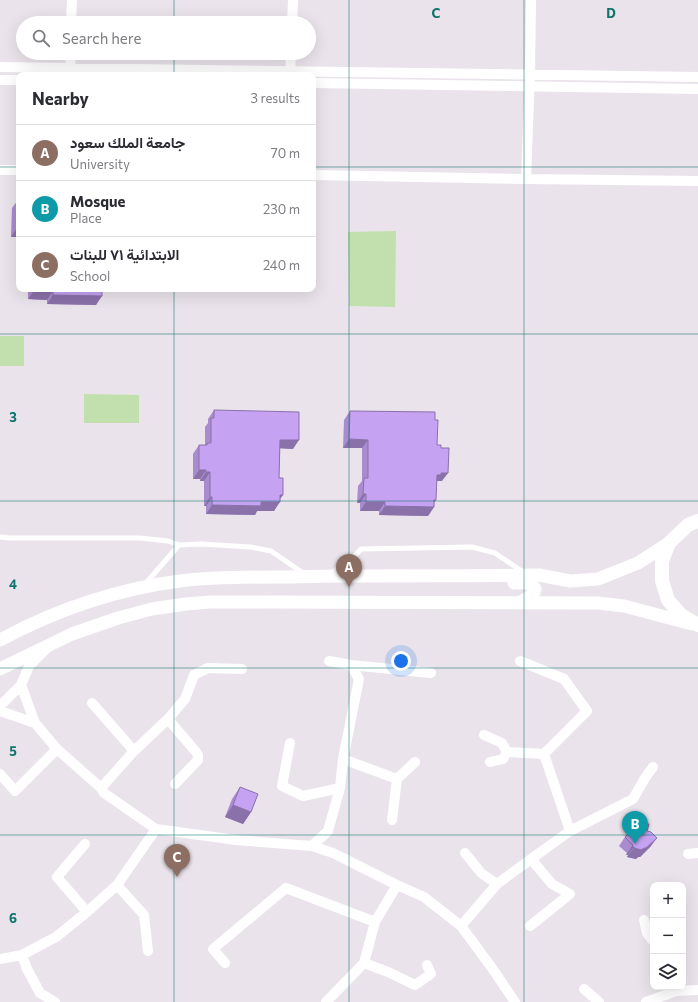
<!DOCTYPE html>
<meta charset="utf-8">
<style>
:root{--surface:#fff;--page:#f2f2f3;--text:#2b2b33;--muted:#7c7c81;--line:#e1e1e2;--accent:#7c3aed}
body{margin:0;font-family:Commissioner,Vazirmatn,sans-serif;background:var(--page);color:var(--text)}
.controls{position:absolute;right:12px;bottom:12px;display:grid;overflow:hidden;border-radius:8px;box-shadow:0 4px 16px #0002}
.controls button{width:36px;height:36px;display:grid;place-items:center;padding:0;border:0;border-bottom:1px solid var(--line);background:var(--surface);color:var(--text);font:20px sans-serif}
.you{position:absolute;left:401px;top:661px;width:14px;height:14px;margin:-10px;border:3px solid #fff;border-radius:50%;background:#1a73e8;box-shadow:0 0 0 6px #1a73e833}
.badge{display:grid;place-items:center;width:26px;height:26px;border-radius:50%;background:var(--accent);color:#fff;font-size:13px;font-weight:700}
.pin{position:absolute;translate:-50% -33px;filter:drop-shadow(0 1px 2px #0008)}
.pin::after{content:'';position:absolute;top:21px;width:14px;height:12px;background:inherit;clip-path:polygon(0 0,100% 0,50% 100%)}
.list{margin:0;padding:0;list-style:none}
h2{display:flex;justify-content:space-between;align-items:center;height:52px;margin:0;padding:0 16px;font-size:17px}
h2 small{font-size:13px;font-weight:400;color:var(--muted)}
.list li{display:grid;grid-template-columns:26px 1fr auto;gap:12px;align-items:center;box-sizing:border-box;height:56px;padding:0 16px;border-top:1px solid var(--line)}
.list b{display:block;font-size:15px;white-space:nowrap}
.list p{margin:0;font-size:13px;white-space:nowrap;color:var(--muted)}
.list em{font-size:13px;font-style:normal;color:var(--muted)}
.icon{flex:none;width:22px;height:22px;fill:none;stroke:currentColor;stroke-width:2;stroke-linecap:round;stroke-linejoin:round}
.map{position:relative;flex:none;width:698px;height:1002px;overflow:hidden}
.search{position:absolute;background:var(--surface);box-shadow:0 4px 16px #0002;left:16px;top:16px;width:300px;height:44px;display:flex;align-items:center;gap:10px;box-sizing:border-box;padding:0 14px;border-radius:22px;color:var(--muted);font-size:15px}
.panel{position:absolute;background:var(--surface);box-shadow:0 4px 16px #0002;left:16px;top:72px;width:300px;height:220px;border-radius:8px}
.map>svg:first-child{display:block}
</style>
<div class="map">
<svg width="698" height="1002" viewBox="0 0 698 1002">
<rect width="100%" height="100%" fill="#eae3eb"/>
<path fill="#c2e0ad" d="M396,231L395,307L349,306L348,232Z
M0,336H24V366H0Z
M84,394L139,395V423H84Z"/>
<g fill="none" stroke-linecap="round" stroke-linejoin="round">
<path stroke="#fff" stroke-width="5" d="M0,537L9,538H140L168,541L179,545L201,544L250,547L271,551L303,573
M331,573L352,559L361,549L472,547L495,553L523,572
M146,583L179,545"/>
<path stroke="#fff" stroke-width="10" d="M71,23L72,0
M292,23L293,0
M0,67L698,77
M70,75L71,53
M290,75L291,53
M0,80H19
M313,83L698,89
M0,170H19
M313,175L526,179L698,181
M526,179L530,74L531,0
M47,648L29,666L21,685L35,723L57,749L101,788L104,793L156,829L236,840L312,846L333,853L397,885L424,897L461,926L492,968L515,1002
M351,665L431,673
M92,703L134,751
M0,706L21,685
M0,711L35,723
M168,719L196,752L198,755V760L175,784
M484,735L502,743L507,752
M290,743L282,786L303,796L340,788
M507,752L544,754L587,711L564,679L520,661
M544,754L570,831
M343,759L397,779
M490,762L503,759L507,752
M0,774L15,791L57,749
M101,788L134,751L168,719L185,699L194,675L208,668L242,669
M392,820L397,779L415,762
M85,844L57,877L87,912
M312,846L328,831L340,788L343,759L359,679L351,665L329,661
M465,853L481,873L497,884
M688,854L698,853
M117,885L144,915L148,951
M644,920L647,933L653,941
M461,926L497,884L531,859L570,831L633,799L645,778L653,767
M530,926L570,894L552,884L531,859
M22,955L27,969L40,993L55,1002
M0,959L22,955L56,937L87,912L117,885L156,829
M225,963L213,949L286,888L375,922
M364,963L388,972L415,985L431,974L427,965
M584,989L599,1002
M326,1002L364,963L375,922L397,885
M646,1002L676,991L698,990"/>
<path stroke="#fff" stroke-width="13" d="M514,583C522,583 531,581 535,589L533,595L519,603
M0,640C56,610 117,589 180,581C212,577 244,577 276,577C300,577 323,576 346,576C410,576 475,576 539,575L570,581L598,579L638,563L669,543
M0,669L72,634L118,618L152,609L186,604L210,602L598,603L624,606L692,624"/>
<path stroke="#fff" stroke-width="14" d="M698,521L688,525L669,543L662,561V581L668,600L681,615L698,625"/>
</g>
<path fill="#a98bd0" d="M18,200L19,237H11L12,208Z
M25,289H103L96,305L47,304V300L28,299V292H25Z
M214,410L293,449L280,448L279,478L280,498L274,511H257L255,515L206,514V506H204V481H200V479H193V454L199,445H205V427L208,423V419Z
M350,411L435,420L437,445L442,481H436L434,507L428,516L379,515V511H360V503H357L358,486L362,481V448H343L344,420Z
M240,787L251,812L243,824L225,817L232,799Z
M641,822L647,831L651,846L640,857H638L636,859L627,857L628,855H626L627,853L619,846L625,837L636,829Z"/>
<path fill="#8a71a9" d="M17,228H19V237H11Z
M27,289H30L28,292H25Z
M101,289H103L99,296H102L96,305L47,304L53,295Z
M34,291H53L47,300L28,299Z
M349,439L368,440L362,448H343Z
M280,440H299L293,449L274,448Z
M199,470H206L200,479H193Z
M206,472H210L204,481H200Z
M441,473H448L442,481H436L437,475Z
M363,494H366L360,503H357Z
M280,495H283L278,502H280L274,511H257L255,515L206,514L212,505L261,502Z
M210,497H212L206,506H204Z
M436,500L431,507H434L428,516L379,515L385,506Z
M366,502H385L379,511H360Z
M233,805L251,812L243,824L225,817Z
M657,838L651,846L640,857H638L636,859L627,857L634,848H644Z
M632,846L634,847L628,855H626Z"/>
<path fill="#c5a2f2" stroke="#8a71a9" d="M18,200H19V228H17Z
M34,289H102V296L53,295V291H34Z
M214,410L299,412V440H280L279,478H283V495H280V502H261V506L212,505V497H210V472H206V470H199V445H207V443H211V418H214Z
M350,411L435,412V420H438L437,445H441V448H449L448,473H441V475H437L436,500H434V507L385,506V502H366V494H363L364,478H368V440L349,439Z
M240,787L258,794L251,812L233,805Z
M646,821L647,824H649L647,831L651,832L657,838L646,848H644V849H642V850L634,848V847L632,846L633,845L625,837L634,828L637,829L638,828H639L641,822H643Z"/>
<path fill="none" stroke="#0f766e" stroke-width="1" stroke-opacity="0.55" d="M174,0V23M349,0V1002M524,0V1002M174,53V75M0,167H19M313,167H698M174,289V1002M0,334H698M0,501H698M0,668H698M0,835H698"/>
<g font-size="13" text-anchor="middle" font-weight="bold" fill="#0f766e" stroke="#eae3eb" stroke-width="3" stroke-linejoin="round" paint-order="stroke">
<text x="436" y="18">C</text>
<text x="611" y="18">D</text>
<text x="13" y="422">3</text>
<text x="13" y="589">4</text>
<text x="13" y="756">5</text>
<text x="13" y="923">6</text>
</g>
</svg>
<div class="controls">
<button>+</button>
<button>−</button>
<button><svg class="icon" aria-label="layers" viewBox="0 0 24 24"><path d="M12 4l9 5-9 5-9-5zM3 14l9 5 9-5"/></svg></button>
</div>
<div class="you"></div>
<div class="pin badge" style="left:349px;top:587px;background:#8d6e63">A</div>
<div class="pin badge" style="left:635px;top:844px;background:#0f9aa8">B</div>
<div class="pin badge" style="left:177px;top:877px;background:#8d6e63">C</div>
<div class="search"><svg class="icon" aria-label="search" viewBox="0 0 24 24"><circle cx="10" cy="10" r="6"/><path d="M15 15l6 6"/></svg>Search here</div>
<section class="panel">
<h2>Nearby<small>3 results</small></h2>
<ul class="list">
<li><span class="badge" style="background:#8d6e63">A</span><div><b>جامعة الملك سعود</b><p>University</p></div><em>70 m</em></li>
<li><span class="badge" style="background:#0f9aa8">B</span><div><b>Mosque</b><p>Place</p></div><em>230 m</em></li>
<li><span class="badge" style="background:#8d6e63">C</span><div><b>الابتدائية ٧١ للبنات</b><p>School</p></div><em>240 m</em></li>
</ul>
</section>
</div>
